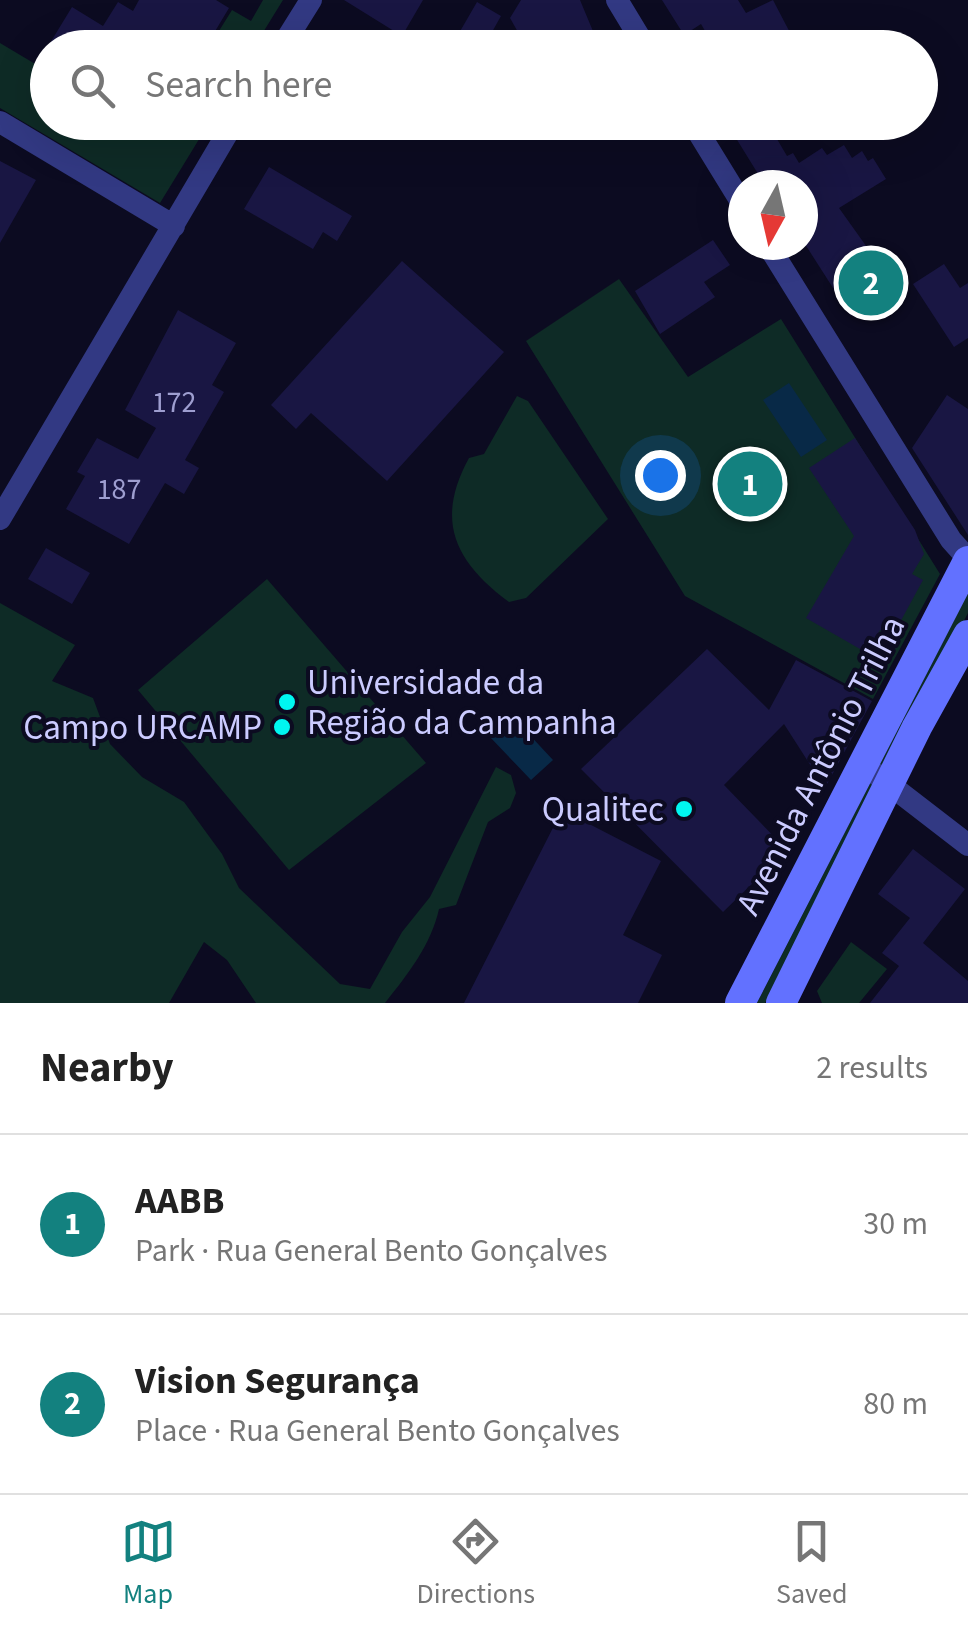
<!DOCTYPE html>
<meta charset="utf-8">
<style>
:root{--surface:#fff;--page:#f2f2f2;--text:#222;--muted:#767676;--line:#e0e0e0;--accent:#13817f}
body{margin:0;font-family:"Source Sans 3",sans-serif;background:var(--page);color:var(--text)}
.compass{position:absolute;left:728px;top:170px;width:90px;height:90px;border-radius:50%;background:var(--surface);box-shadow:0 10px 40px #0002;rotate:188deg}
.you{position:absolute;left:660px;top:475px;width:35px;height:35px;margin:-25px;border:8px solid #fff;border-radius:50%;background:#1a73e8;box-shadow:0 0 0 15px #1a73e833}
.badge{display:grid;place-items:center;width:65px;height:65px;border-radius:50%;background:var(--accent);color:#fff;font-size:32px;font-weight:700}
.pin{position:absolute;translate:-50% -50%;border:5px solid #fff;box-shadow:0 2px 10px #0006}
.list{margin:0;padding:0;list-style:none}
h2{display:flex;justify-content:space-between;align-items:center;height:130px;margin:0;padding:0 40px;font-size:42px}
h2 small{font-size:32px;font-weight:400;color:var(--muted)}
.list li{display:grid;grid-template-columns:65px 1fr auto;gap:30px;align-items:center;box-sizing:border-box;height:180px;padding:0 40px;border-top:2px solid var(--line)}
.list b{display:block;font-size:38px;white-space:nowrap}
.list p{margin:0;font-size:32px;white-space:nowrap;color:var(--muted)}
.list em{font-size:32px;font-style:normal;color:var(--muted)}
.icon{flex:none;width:55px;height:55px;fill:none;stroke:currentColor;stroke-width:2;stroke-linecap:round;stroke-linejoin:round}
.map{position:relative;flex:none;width:968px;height:1003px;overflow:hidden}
.search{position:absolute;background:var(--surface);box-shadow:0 10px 40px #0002;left:30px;right:30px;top:30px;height:110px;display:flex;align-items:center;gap:25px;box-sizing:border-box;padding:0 35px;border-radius:55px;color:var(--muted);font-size:38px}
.sheet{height:490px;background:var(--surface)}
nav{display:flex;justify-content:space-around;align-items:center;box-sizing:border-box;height:140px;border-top:2px solid var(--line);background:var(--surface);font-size:28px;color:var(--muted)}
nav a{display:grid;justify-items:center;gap:5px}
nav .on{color:var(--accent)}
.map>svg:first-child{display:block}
</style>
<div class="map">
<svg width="968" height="1003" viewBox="0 0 968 1003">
<rect width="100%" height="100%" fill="#0c0b21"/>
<path fill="#0e2b26" d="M263,0H283L254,47H209L232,10L251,21Z
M0,43L47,71L48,122L135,123L154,134L162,123H209L160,203L0,108Z
M619,279L688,377L781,319L940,574L873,699L685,596L526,341Z
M517,396L528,401L608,519L526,598L509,602C454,561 435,520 469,458L484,454Z
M267,579L426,763L289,870L138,690Z
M968,593V613L765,1003H757Z
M0,603L75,645L52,681L93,698L110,744L142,777L184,802L222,854L239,888L340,984L370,989L402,932L430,897L496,767L511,775L516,793L510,808L488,822L456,905L439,909C431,945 408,974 385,1003H256L227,960L204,942L169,1003H0Z
M851,942L887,969L859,1003H822L817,991Z"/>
<path fill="#082947" d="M789,383L827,440L801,457L763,400Z
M512,716L553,760L531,780L490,737Z"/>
<path fill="#191643" d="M139,0H216L229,8L205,48H187L172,39L167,48H47L72,7L103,26L118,2L133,11Z
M344,0H423L402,36Z
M521,0H580L600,48H527L510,18Z
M662,0H738L746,13L773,0L798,48H715L701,24L684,35Z
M477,2L501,16L483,48H468L455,40Z
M726,122H767L787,156L793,153L799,163L822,148L827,155L844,145L852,158L862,151L868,161L873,158L886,179L839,208L879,264L893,255L908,281L851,316L803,241V185H765Z
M0,161L36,180L0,243Z
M269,167L352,216L337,241L323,232L313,249L244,209Z
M713,240L730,265L704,282L715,297L660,334L635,291Z
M402,261L504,352L387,481L311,413L296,429L271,405Z
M944,264L960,288L968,283V338L954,347L913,284Z
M178,310L236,343L212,385L224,392L185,460L199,468L184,494L165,483L129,544L66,509L85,476L77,472L97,438L138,459L156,428L125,410Z
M947,395L968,409V535L912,448Z
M855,438L915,530L924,554L912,574L923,580L892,637L880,630L867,653L806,618L854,536L809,468Z
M46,548L90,573L72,604L28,579Z
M707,649L769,710L796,660L872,701L825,788L784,724L724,785L787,850L723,912L581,769Z
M562,810L661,861L623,935L662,955L638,1003H464Z
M913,849L965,889L923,943L968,981V1003H870L899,966L882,953L910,918L878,894Z"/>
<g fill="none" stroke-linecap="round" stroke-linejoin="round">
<path stroke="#323983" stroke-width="22" d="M617,0L646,48
M281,48L311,0
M0,122L174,226
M692,122L743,205
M768,245L951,540L968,559
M0,519L234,122
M876,774L968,845"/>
<path stroke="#6271ff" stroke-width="30" d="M740,1003L968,561
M781,1003L917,727L968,635"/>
</g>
<g fill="#00f6f0" stroke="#0c0b21" stroke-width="4">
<circle cx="287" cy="702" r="10"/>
<circle cx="282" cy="727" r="10"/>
<circle cx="684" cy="809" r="10"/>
</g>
<g text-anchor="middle" stroke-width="8" stroke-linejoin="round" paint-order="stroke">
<g font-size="30" fill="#9e9ed0">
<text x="174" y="412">172</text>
<text x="119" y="499">187</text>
</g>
<g font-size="35" fill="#cbcbff" stroke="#0c0b21" text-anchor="end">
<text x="307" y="694" text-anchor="start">Universidade da<tspan x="307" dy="40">Região da Campanha</tspan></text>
<text x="262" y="739">Campo URCAMP</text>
<text x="664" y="821">Qualitec</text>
</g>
<g font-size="35" fill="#cbcbff" stroke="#0c0b21">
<text transform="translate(820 765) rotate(-63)" y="12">Avenida Antônio Trilha</text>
</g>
</g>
</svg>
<svg class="compass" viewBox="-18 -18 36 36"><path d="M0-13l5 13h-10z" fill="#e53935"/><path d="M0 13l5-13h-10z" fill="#767676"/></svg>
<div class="you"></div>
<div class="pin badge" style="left:750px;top:484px">1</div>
<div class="pin badge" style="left:871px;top:283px">2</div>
<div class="search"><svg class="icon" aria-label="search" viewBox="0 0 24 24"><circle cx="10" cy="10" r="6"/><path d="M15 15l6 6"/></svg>Search here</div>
</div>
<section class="sheet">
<h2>Nearby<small>2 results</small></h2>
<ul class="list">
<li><span class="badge">1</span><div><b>AABB</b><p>Park · Rua General Bento Gonçalves</p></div><em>30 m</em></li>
<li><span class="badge">2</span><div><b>Vision Segurança</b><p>Place · Rua General Bento Gonçalves</p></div><em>80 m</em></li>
</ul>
</section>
<nav>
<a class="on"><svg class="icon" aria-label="map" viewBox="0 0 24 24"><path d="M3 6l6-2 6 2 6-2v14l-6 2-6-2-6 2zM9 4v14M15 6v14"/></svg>Map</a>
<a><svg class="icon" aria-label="directions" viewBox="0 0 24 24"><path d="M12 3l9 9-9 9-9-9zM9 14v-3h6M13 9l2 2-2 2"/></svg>Directions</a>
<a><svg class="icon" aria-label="saved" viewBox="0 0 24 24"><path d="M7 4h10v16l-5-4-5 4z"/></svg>Saved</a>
</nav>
